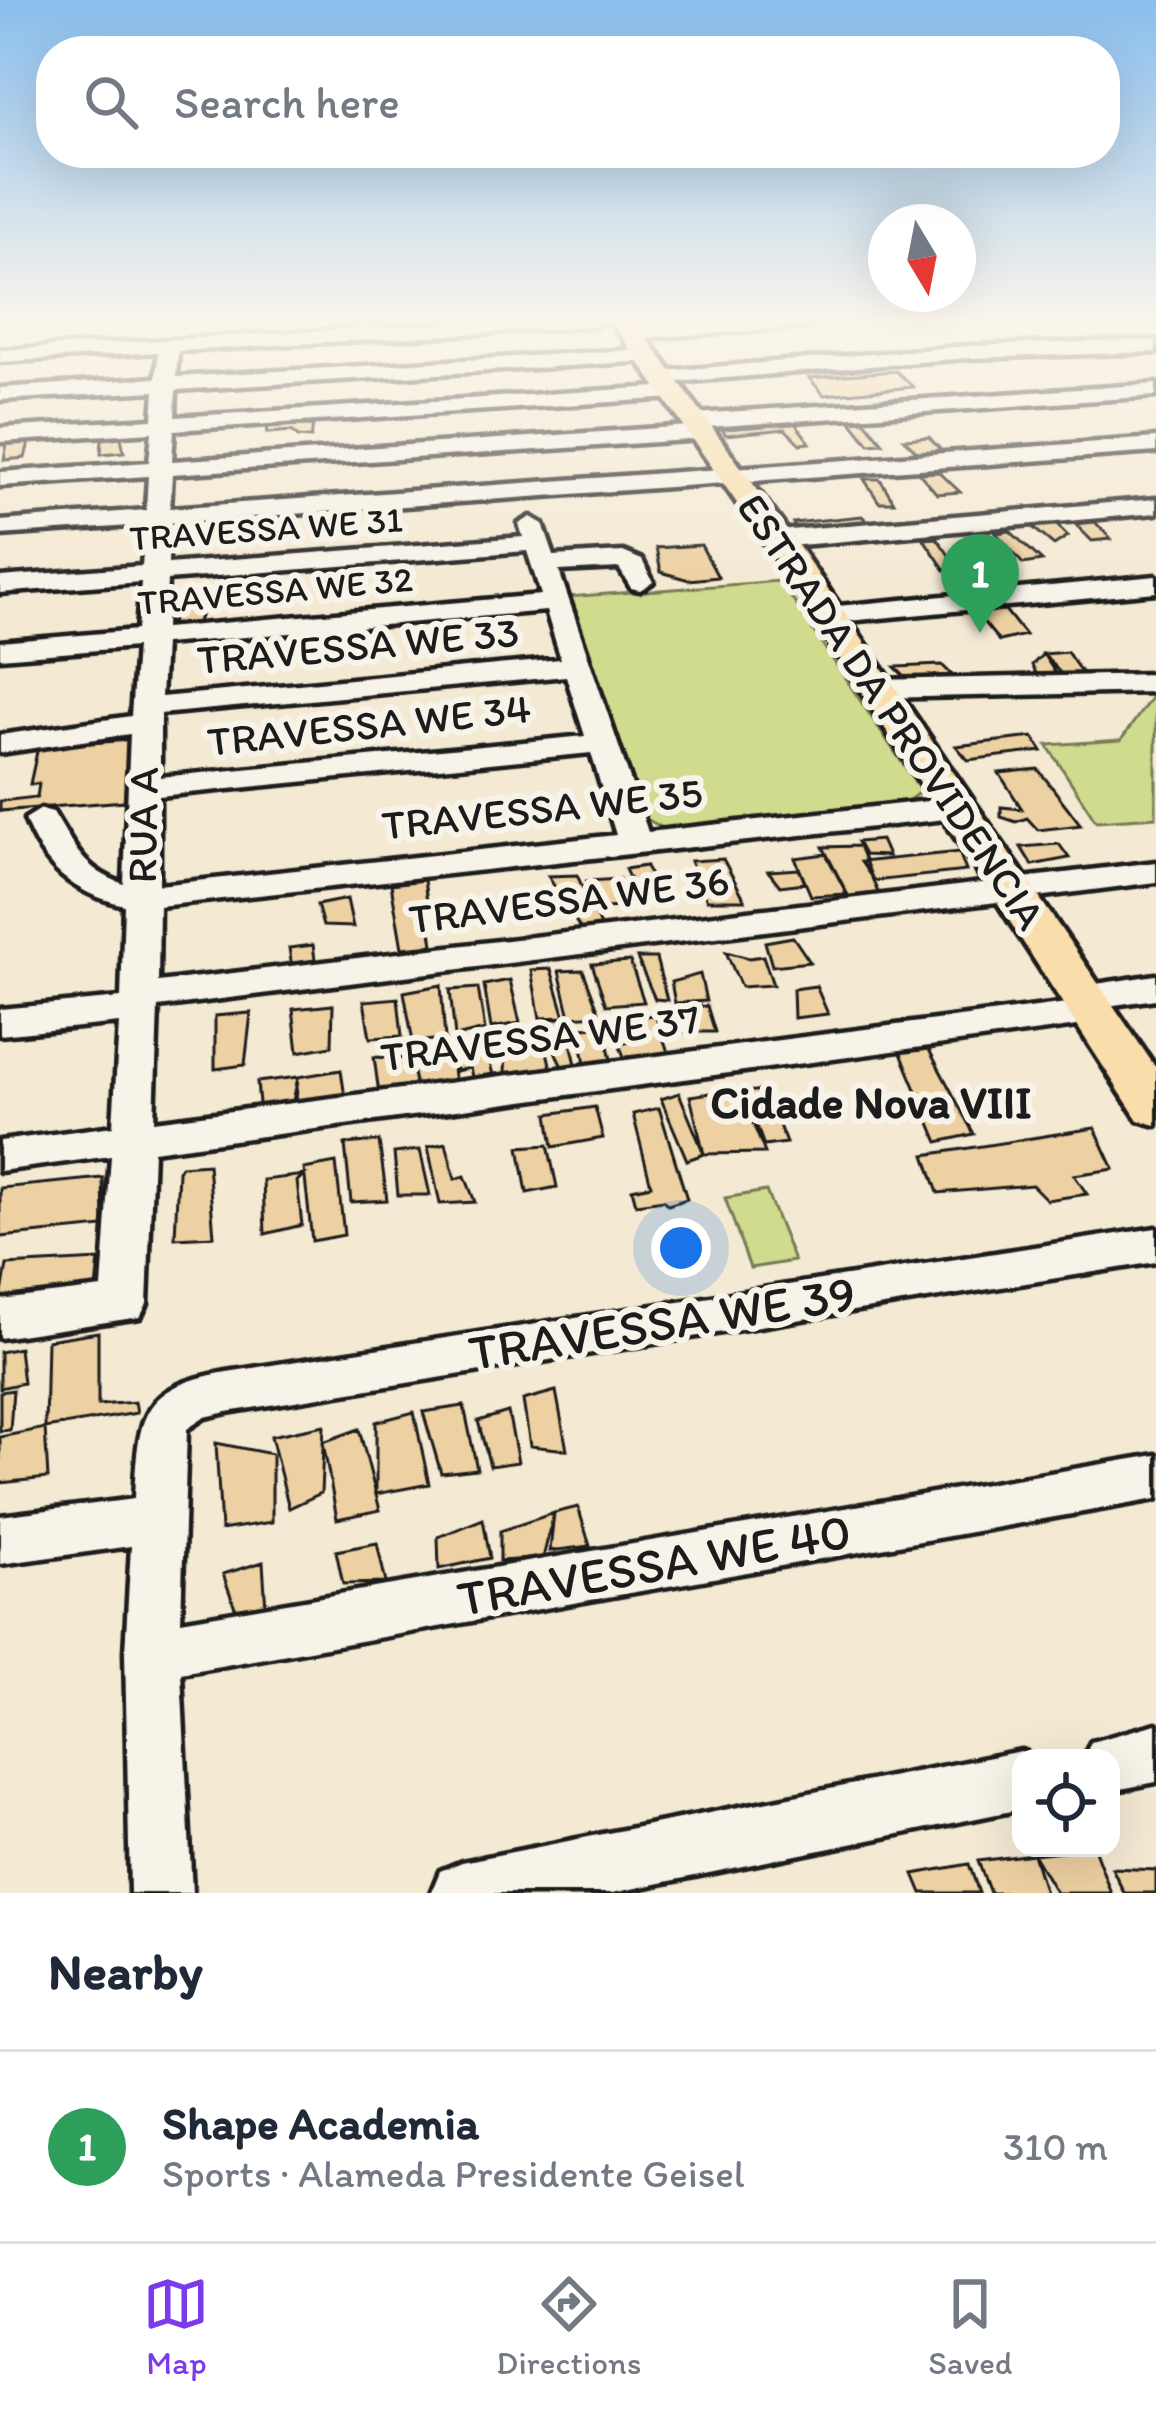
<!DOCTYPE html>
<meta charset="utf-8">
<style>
:root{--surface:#fff;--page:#f2f2f3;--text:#1f2937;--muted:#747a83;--line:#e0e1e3;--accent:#7c3aed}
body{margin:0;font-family:Itim,sans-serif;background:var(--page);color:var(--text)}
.controls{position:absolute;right:36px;bottom:36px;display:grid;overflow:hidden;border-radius:24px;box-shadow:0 12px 48px #0002}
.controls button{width:108px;height:108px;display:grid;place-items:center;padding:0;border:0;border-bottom:3px solid var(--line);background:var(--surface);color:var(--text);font:60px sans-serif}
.compass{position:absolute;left:868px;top:204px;width:108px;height:108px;border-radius:50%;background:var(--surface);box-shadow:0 12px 48px #0002;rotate:170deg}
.you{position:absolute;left:681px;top:1248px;width:42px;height:42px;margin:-30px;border:9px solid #fff;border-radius:50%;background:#1a73e8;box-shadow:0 0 0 18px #1a73e833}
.badge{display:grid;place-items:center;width:78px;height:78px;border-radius:50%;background:var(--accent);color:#fff;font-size:39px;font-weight:700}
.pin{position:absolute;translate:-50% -99px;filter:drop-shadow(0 3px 6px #0008)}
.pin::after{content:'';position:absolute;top:63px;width:42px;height:36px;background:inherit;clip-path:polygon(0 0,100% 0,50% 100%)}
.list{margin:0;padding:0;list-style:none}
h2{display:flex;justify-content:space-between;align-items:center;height:156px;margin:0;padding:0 48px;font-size:51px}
h2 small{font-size:39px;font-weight:400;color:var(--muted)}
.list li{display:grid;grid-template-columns:78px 1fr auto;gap:36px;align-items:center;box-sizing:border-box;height:192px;padding:0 48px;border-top:3px solid var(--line)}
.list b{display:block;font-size:45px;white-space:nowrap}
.list p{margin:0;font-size:39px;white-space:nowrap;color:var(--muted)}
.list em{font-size:39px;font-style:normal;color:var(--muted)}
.icon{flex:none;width:66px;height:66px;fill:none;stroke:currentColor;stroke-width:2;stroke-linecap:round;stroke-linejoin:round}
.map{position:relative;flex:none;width:1156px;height:1893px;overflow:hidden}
.search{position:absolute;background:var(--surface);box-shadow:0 12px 48px #0002;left:36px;right:36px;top:36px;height:132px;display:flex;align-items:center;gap:30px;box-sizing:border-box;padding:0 42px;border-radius:48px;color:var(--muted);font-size:45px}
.sheet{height:348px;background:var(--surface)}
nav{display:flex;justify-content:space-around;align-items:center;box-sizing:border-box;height:168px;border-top:3px solid var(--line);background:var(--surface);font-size:33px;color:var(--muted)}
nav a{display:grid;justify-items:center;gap:6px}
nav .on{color:var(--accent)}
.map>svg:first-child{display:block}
</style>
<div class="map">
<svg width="1156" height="1893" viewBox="0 0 1156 1893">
<rect width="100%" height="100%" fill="#f4e9d3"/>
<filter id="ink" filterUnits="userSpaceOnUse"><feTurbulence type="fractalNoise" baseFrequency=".00833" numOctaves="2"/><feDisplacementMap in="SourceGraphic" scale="24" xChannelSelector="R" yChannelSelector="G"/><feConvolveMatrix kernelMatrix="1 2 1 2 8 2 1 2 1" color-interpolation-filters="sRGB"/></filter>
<g filter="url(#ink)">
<path fill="#d0db8e" stroke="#767c55" stroke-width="3" d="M780,581L921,791L908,801L663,828L641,816L566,597Z
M1156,691V817L1096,821L1047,745L1121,740Z
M766,1191L794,1261L750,1268L725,1198Z"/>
<path fill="#eed1a2" stroke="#1c1c1c" stroke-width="3" d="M896,371L913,387L824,395L809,378Z
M864,420L883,443L869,444L851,421Z
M795,423L810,443L800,444L785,429L726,435L722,429Z
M313,425L311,438L298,437L292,431L267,433L268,426Z
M121,437L124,452L101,454L102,439Z
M929,437L946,456L924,459L904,439Z
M29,442L25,458L4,460L7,444Z
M939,472L960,492L937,494L919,473Z
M864,479H880L894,502H879Z
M862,516L872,526L799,532L793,523Z
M1095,522L1111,539L1092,541L1075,524Z
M1056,524L1068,536L1054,545L1031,526Z
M1010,531L1042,561L1023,564L996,533Z
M937,538L958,568L945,570L924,539Z
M701,545L718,577L689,580L661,572L656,548Z
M175,610H203L194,630L168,634Z
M1005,610L1025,635L999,641L976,613Z
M1067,652L1083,675L1063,676L1043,654Z
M1043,654L1058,677H1038L1032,665Z
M942,665L952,675L906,678L895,667Z
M1033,737L1042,751L968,760L956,746Z
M131,740L124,801L0,811V801L37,797L39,784H30L38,747Z
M1038,769L1081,825L1038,830L1027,818L1016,822L1001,817V807L1022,809L999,773Z
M881,840L888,856L864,855L857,842Z
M1059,844L1069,858L1032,865L1021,847Z
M859,846L883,905L854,907L823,847Z
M959,852L966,871L874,881L861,862Z
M826,854L847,894L811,896L795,858Z
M723,859L745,900H707L690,861Z
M646,866L661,902L639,900L625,869Z
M799,869L805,883L780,886L768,871Z
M577,875L604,935L581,930L548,876Z
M619,879L624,907L602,908L587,881Z
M424,880L433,945L402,948L391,884Z
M347,899L353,927L323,926L317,905Z
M793,937L810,962L772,966L765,942Z
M313,945L317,973L293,974L289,948Z
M726,952L749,958L763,956L773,985L741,987Z
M637,958H656L667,1000L655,999Z
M630,961L644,1002L606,1005L592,964Z
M551,969L565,1017L540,1018L531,970Z
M583,970L600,1015L570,1017L559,971Z
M700,974L706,1001L675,1003L671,982Z
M510,980L520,1023L491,1028L484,985Z
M441,985L445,1039L413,1042L404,992Z
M816,986L828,1014L794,1018L793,989Z
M478,988L485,1030L455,1037L450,990Z
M398,998L402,1036L370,1038L364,1001Z
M333,1005L332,1046L298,1052L293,1009Z
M707,1006L715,1032H680L672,1008Z
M251,1013L245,1065L215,1069V1016Z
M655,1015L672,1063L629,1069L619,1044L637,1041L631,1017Z
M565,1017L578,1073L565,1074L542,1021Z
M604,1027L613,1069L587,1072L578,1028Z
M543,1035L553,1077L504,1090L507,1036Z
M927,1046L974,1134L938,1142L900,1051Z
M487,1051L495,1083L475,1089L470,1068L456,1071L451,1052Z
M451,1052L456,1092L418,1096L409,1056Z
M374,1057L410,1059L418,1096L380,1101Z
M341,1070L346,1104L295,1113L298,1077Z
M298,1077L291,1111L260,1114L257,1082Z
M739,1089L765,1153L704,1154L690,1096Z
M765,1090L786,1143L764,1146L744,1092Z
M679,1093L704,1154L687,1160L661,1099Z
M595,1107L603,1138L553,1147L548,1114Z
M659,1108L687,1199L668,1205L663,1200L636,1204L632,1189L651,1185L633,1114Z
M1095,1128L1114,1169L1074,1175L1087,1194L1047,1200L1032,1185L938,1193L925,1155Z
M379,1141L387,1200L351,1202L345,1144Z
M446,1143L455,1179L465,1176L475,1202L440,1204L428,1147Z
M548,1145L557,1187L527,1193L519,1147Z
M420,1150L430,1195H398L394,1153Z
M336,1163L344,1235L312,1241L304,1169Z
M208,1164L214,1236L175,1238L178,1171L181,1166Z
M304,1175L297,1181L302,1225L265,1234L263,1180Z
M103,1178L104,1227L0,1237V1188Z
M99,1260L95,1299L0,1304L7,1265Z
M98,1332V1405L135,1402L137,1413L45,1428L47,1340Z
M19,1348L23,1383L0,1388V1352Z
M13,1390L10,1430L0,1431V1392Z
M556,1391L567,1450L530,1446L523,1400Z
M464,1406L477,1469L441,1473L423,1412Z
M414,1412L429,1484L376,1494V1422Z
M508,1412L518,1462L490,1466L478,1421Z
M324,1425L321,1493L289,1508L271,1436Z
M45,1428L48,1478L0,1483V1437Z
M359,1429L380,1510L337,1519L323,1442Z
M216,1443L272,1454V1522L221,1530Z
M578,1507L590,1546L550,1551L554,1513Z
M554,1513L543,1558L500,1561V1531Z
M483,1519L490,1558L439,1569L438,1537Z
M377,1543L386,1583L343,1584L336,1551Z
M263,1562L266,1609L237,1613L223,1574Z
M1094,1848L1111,1893H1056L1033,1854Z
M1033,1854L1045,1893H990L978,1861Z
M969,1864L979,1893H922L914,1874Z
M1112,1868L1156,1870V1893H1124Z"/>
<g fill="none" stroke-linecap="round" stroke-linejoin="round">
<defs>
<path id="minor" d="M500,320H604L594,326L178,351L176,377L648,349L658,355L648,361L176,390L175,417L674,386L685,392L674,398L174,430L172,461L689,426L684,421L695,414L1156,384V396L707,427L713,432L702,439L172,474L170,508L1156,438V452L169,523L168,564L523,537L519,524L531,517L543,524L554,556L623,552L642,560L653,582L640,590L631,588L619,568L559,571L648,832L955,798L971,808L955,818L159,906L158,982L1156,862V882L158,1007L154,1121L1067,1003L1063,997L1069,988L1156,975V999L1107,1006L1111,1012L1105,1021L1092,1024L153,1151L147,1304L140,1317L0,1338V1300L102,1288L111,1156L0,1171V1141L113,1126L119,1023L0,1035V1009L121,998L124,905C73,893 43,868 25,819L41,809L53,812C74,846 83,870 124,884L130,734L0,753V735L131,716L136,647L0,658V642L137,630L141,582L0,593V577L142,566L145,525L0,535V521L146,510L148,476L0,486V472L149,462L152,432L0,442V428L153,419L155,391L0,400V388L156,378L158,352L0,362V350ZM527,551L541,595L165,628L167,580ZM546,611L561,659L161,697L164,644ZM566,676L585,736L160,777V714ZM591,753L616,835L159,885V796Z
M734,320H823L813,326L632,339L622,333L632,327Z
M1156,340V352L967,358L664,383L654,377L664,371L967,346Z
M1156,499V513L778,547L765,539L778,531Z
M1156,576V592L827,623L813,615L827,607Z
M1156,674V692L875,698L860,689L875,680Z
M1156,1228V1262L227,1412L205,1417L187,1429L181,1621L1156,1455V1499L181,1673L192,1893H130L125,1652L131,1546L0,1564V1516L134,1499C139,1419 137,1387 227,1372Z
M1156,1724V1782L1111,1791V1758H1084L1091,1742Z
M1021,1751L1038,1758H1021V1809L612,1893H431L440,1871L462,1862Z"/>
<path id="major" d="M610,320H634L802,551L1156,1068V1125L1138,1120L775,558Z"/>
</defs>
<use href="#minor" stroke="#1c1c1c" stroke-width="9"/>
<use href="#major" stroke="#1c1c1c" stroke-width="9"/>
<use href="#minor" fill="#f7f3e8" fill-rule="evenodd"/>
<use href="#major" fill="#f9ddab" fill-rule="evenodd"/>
</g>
</g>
<linearGradient id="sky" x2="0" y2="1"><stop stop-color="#89beee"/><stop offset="0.55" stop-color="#faf5eb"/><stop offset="1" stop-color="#faf5eb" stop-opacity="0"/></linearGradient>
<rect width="1156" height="585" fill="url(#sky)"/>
<g text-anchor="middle" stroke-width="12" stroke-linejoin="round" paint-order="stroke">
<g font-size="36" fill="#1c1c1c" stroke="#f7f3e8">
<text transform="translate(266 528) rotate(-4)" y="13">TRAVESSA WE 31</text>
<text transform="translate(275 590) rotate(-5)" y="13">TRAVESSA WE 32</text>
</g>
<g font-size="42" fill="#1c1c1c" stroke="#f7f3e8">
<text transform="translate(358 645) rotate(-5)" y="15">TRAVESSA WE 33</text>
<text transform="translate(892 711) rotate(56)" y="15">ESTRADA DA PROVIDENCIA</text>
<text transform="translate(369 724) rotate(-6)" y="15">TRAVESSA WE 34</text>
<text transform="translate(542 808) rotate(-6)" y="15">TRAVESSA WE 35</text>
<text transform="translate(142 825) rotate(-89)" y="15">RUA A</text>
<text transform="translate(569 899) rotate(-7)" y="15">TRAVESSA WE 36</text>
<text transform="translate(540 1037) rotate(-7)" y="15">TRAVESSA WE 37</text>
</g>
<g font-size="45" font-weight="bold" fill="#1c1c1c" stroke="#f7f3e8">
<text x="871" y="1118">Cidade Nova VIII</text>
</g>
<g font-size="51" fill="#1c1c1c" stroke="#f7f3e8">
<text transform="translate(662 1322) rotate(-9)" y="18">TRAVESSA WE 39</text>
<text transform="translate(654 1564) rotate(-10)" y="18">TRAVESSA WE 40</text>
</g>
</g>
</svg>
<div class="controls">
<button><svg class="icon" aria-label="locate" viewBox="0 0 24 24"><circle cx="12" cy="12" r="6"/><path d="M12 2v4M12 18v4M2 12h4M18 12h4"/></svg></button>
</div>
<svg class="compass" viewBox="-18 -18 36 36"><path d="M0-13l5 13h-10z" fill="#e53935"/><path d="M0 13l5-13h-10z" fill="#747a83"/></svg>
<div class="you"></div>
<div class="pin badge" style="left:980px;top:633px;background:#2e9e5b">1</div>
<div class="search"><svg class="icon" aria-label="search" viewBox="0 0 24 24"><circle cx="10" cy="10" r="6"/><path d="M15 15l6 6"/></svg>Search here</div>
</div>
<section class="sheet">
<h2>Nearby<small></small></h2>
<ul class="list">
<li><span class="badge" style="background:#2e9e5b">1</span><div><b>Shape Academia</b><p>Sports · Alameda Presidente Geisel</p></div><em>310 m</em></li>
</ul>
</section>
<nav>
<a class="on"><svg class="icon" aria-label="map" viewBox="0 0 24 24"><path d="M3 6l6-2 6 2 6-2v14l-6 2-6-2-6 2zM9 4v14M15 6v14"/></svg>Map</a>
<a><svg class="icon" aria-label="directions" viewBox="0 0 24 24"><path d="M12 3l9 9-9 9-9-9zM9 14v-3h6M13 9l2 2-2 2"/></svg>Directions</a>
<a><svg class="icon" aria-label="saved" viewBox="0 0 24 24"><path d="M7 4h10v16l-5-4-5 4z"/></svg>Saved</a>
</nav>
